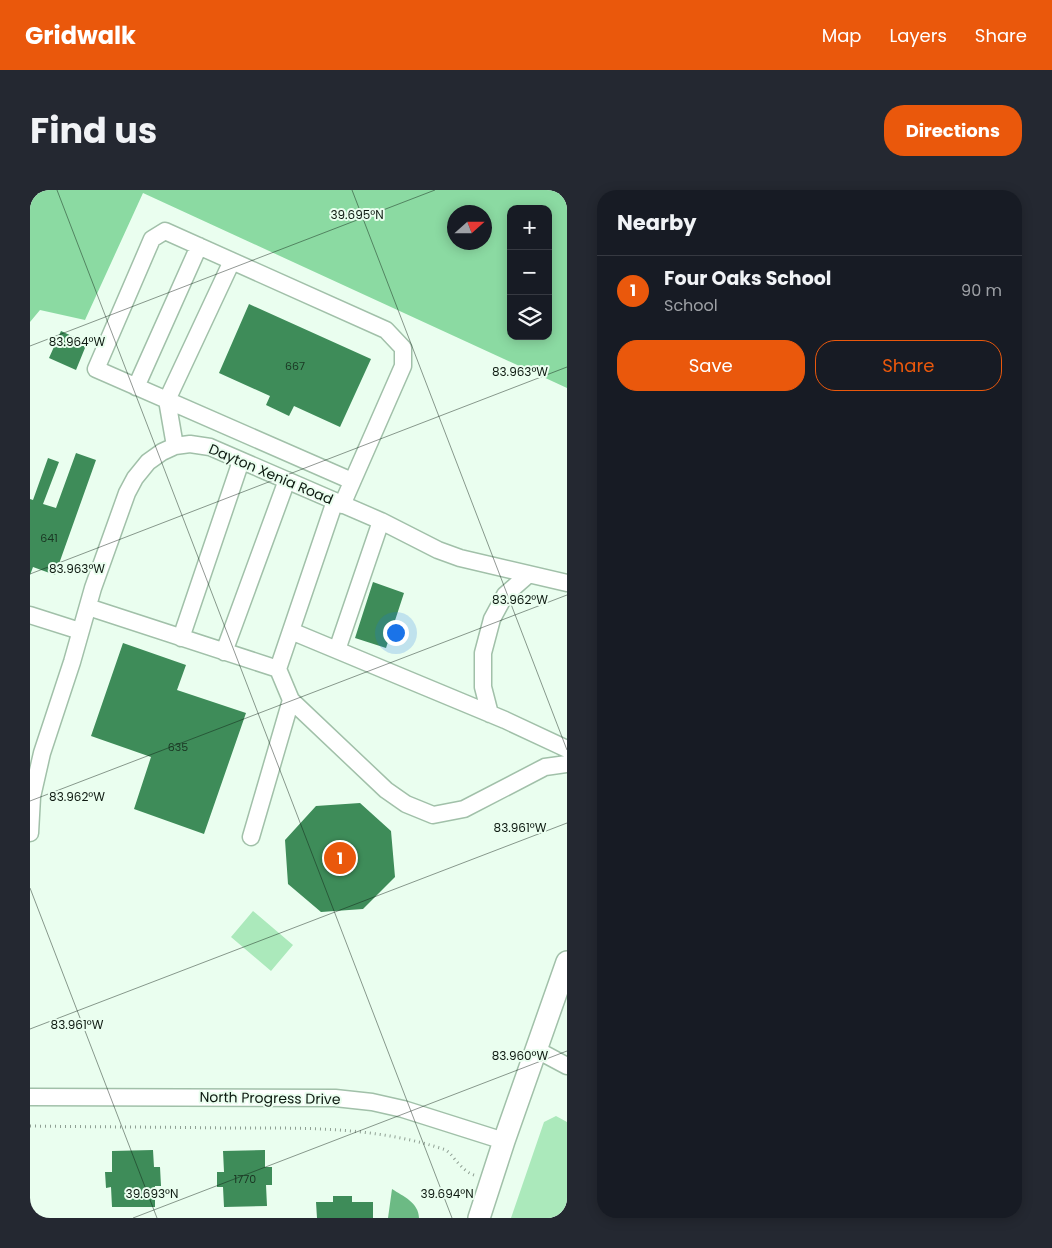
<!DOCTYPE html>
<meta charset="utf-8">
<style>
:root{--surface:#171b24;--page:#242831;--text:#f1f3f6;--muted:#9ea1a6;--line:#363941;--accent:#ea580c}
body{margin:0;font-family:Poppins,sans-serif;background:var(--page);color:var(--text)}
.controls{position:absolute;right:15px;top:15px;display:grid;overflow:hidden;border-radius:10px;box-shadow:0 2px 12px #0003}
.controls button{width:45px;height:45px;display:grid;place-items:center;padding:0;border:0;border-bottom:1px solid var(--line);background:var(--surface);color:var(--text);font:25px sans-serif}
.compass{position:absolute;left:417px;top:15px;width:45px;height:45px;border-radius:50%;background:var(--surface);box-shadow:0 2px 12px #0003;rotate:69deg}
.you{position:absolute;left:365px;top:442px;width:18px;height:18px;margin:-12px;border:4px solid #fff;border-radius:50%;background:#1a73e8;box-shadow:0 0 0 8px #1a73e833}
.badge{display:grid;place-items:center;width:32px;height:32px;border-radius:50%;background:var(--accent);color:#fff;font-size:16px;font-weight:700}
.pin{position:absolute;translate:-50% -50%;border:2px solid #fff;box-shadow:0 1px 5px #0006}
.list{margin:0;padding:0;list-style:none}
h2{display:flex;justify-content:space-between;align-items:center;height:65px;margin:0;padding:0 20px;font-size:21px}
h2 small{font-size:16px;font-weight:400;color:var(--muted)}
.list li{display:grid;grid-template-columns:32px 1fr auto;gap:15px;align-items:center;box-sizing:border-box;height:70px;padding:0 20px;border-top:1px solid var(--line)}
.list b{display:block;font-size:19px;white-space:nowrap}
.list p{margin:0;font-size:16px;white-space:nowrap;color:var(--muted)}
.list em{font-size:16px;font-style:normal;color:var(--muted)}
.actions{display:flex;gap:10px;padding:15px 20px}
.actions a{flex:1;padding:11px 0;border:1px solid var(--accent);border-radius:20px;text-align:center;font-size:18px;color:var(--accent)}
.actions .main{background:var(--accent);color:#fff}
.icon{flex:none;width:28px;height:28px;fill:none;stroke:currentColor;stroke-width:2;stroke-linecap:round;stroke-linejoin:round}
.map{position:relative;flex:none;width:537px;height:1028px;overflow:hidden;border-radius:20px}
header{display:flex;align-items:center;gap:30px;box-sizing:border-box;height:70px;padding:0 25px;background:var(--accent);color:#fff}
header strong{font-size:24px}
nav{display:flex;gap:28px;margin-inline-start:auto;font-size:18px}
.intro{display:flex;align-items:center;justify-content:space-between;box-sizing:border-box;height:120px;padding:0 30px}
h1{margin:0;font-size:35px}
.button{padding:12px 22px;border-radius:20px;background:var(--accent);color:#fff;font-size:18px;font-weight:700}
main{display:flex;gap:30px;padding:0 30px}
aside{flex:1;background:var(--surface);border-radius:20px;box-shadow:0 2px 12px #0003}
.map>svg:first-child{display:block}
</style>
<header>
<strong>Gridwalk</strong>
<nav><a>Map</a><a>Layers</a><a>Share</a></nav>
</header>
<div class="intro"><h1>Find us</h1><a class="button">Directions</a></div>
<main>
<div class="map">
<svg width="537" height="1028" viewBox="0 0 537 1028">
<rect width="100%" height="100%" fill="#eafeef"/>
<path fill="#abe9bb" d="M223,721L263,755L241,781L201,747Z
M526,926L537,932V1028H481L514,932Z"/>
<path fill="#8bdaa2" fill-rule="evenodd" d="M0,0H537V198L113,3L55,130L10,120L0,132ZM481,19H518V146H481ZM424,22H454V52H424Z"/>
<path fill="#6cba84" d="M362,999C373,1006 389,1013 389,1028H358Z"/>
<path fill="#3e8c59" d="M219,114L341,169L310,237L264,216L259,226L236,215L240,206L189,183Z
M31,141L57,153L46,180L19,168Z
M46,263L66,270L25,385L3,377L0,385V309L3,310L18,268L29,272L13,314L26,318Z
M343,392L374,403L356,458L325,448Z
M93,453L156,475L147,500L216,523L174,644L104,619L121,567L61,546Z
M330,613L361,641L365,687L333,719L291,722L258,694L255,650L286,616Z
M123,960L124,977H130L131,996H125V1017H82L81,997L76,998L75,982H82V961Z
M235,960V977H242V995H236L237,1016L194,1017L193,997H187V982H194L193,961Z
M303,1006H322V1012H343V1028H287L286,1012H303Z"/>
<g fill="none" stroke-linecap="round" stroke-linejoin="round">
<defs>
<path id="minor" d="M106,197L169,56
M145,256L137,210L202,71
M312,315L373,176V158L356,140L135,41L122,49L66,179L322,291
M58,417L248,479L305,311
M0,425L50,441
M261,441L475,530L537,559
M151,448L211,271
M307,460L351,331
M194,462L257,290
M248,479L261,510L356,600L376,614L403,625L434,619L515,577L537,574
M460,524L453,497V463L462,429L475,405L499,384
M0,643L2,607L12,563L42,472L63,398L97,303L105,288L118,272L132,262L145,256L160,254L180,257L351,331L408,360L430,368L537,393
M221,647L261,510
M507,860L537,876
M0,907L305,908L342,912L373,919L474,951"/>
<path id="major" d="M449,1028L474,951L537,772"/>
</defs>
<use href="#minor" stroke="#a1c0a9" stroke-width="19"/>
<use href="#major" stroke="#a1c0a9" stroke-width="24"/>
<path stroke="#8f9f93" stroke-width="3" stroke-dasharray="1 4" stroke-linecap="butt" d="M0,936C66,937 132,937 198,938C271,938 343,936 413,959C422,961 429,980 444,985"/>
<use href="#minor" stroke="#fff" stroke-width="16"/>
<use href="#major" stroke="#fff" stroke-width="21"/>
</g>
<path fill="none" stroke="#0e1a11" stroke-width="1" stroke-opacity="0.45" d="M27,0L422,1028M322,0L537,560M0,156L405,0M0,384L537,177M0,611L537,405M0,698L127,1028M0,839L537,633M103,1028L537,861"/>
<g text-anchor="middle" stroke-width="4" stroke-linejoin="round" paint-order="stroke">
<g font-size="11" fill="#1a3623">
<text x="265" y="180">667</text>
<text x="19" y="352">641</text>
<text x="148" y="561">635</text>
<text x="215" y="993">1770</text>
</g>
<g font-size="14" fill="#0e1a11" stroke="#eafeef">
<text transform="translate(241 284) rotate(23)" y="5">Dayton Xenia Road</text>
<text transform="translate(240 908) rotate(1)" y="5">North Progress Drive</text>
</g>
</g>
<g font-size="12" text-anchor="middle" fill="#0e1a11" stroke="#eafeef" stroke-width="4" stroke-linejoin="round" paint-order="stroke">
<text x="327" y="29">39.695°N</text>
<text x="47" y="156">83.964°W</text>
<text x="490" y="186">83.963°W</text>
<text x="47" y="383">83.963°W</text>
<text x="490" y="414">83.962°W</text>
<text x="47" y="611">83.962°W</text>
<text x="490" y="642">83.961°W</text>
<text x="47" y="839">83.961°W</text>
<text x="490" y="870">83.960°W</text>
<text x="122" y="1008">39.693°N</text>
<text x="417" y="1008">39.694°N</text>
</g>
</svg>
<div class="controls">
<button>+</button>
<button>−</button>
<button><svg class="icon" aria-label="layers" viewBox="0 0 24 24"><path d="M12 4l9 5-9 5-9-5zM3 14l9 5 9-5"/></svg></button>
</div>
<svg class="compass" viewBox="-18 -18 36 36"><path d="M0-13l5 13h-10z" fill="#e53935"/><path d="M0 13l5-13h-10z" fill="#9ea1a6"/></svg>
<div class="you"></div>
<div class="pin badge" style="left:310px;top:668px">1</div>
</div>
<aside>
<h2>Nearby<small></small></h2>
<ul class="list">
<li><span class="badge">1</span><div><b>Four Oaks School</b><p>School</p></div><em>90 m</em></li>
</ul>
<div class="actions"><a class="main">Save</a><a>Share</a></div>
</aside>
</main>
